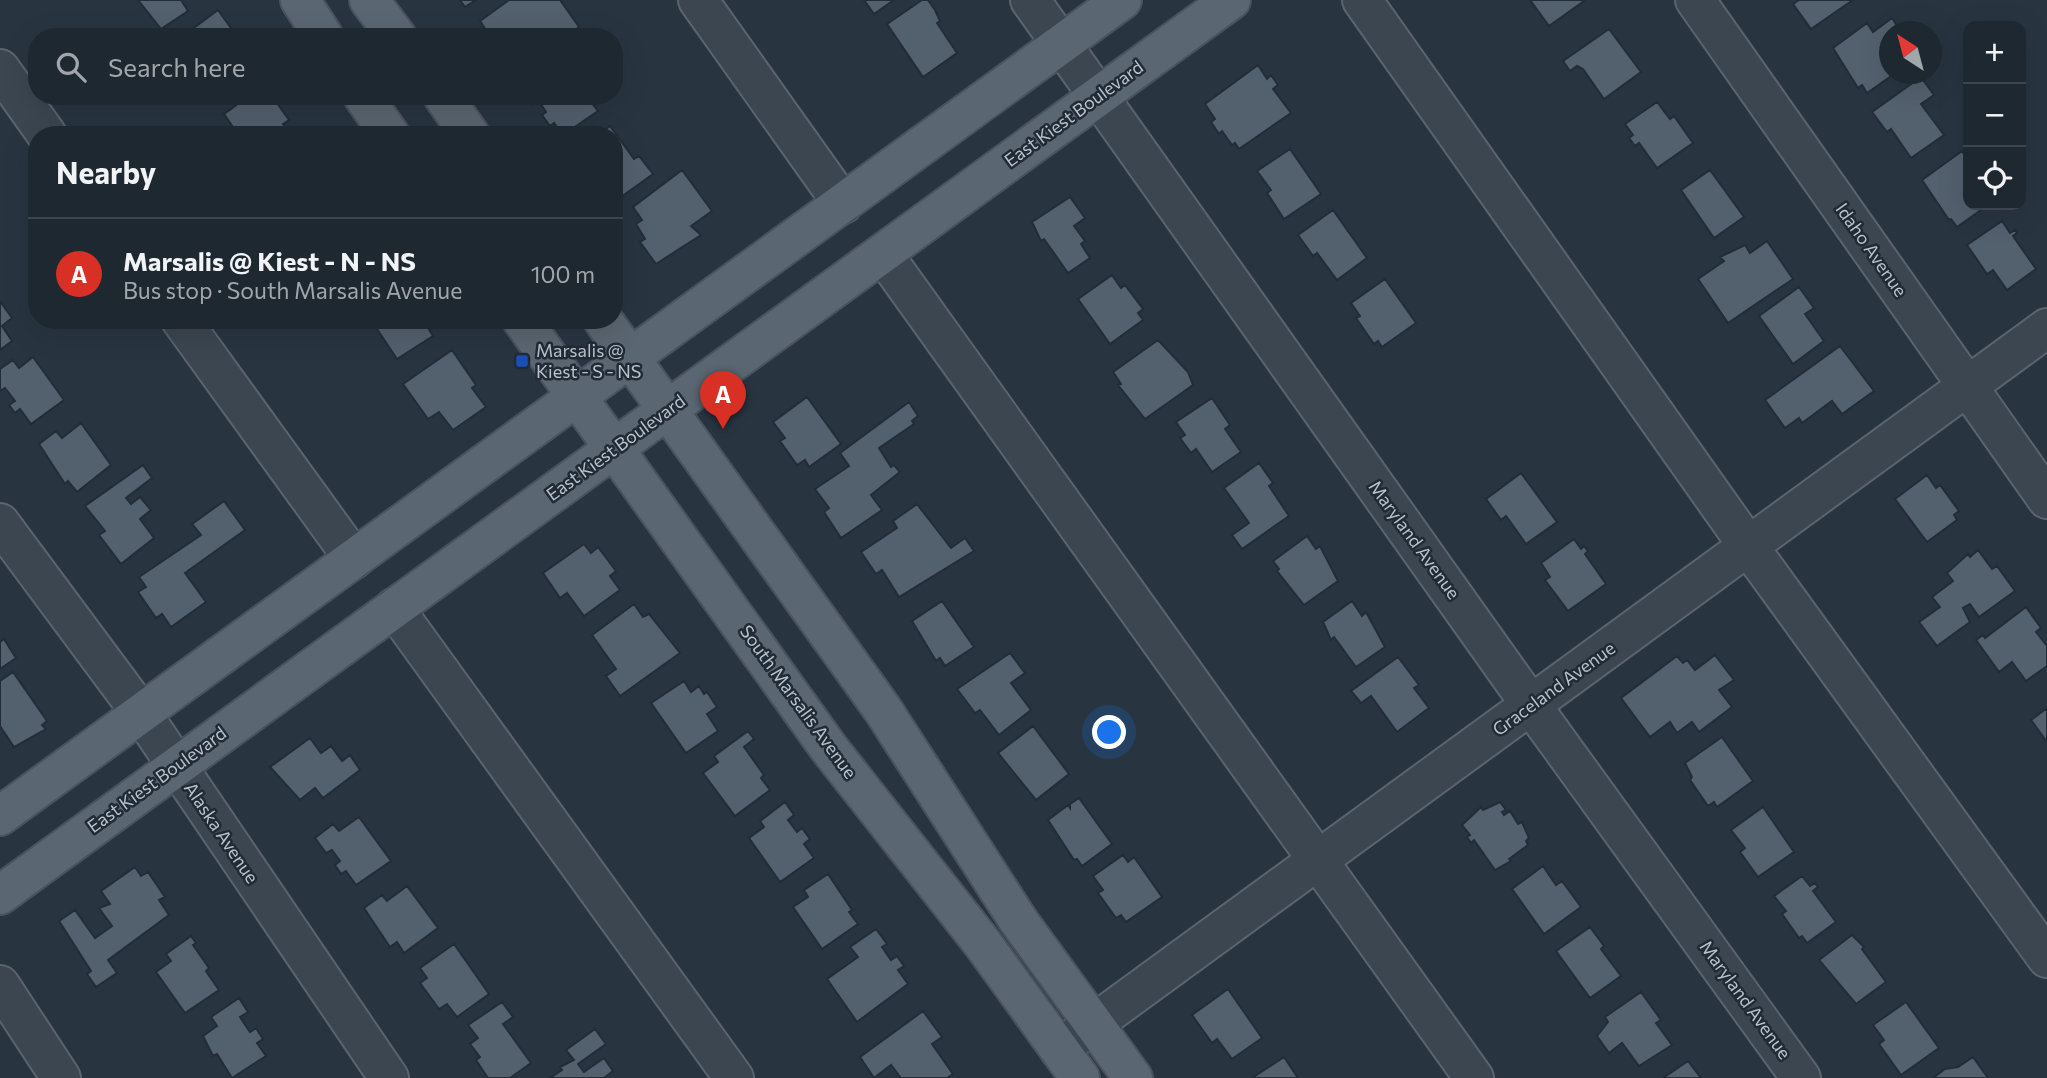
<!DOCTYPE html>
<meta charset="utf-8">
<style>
:root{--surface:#1e2831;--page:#263039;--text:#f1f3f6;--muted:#a1a6ab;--line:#3c444d;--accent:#d93025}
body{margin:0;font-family:Commissioner,sans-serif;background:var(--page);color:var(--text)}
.controls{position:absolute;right:21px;top:21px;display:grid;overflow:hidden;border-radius:14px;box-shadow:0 7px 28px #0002}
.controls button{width:63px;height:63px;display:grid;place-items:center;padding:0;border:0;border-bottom:2px solid var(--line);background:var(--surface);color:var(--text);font:35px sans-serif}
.compass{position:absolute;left:1879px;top:21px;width:63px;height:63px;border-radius:50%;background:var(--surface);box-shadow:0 7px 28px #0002;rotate:324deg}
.you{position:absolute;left:1110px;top:733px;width:24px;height:24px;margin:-18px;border:5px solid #fff;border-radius:50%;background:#1a73e8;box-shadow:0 0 0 10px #1a73e833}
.badge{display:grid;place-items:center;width:46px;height:46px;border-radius:50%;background:var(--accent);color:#fff;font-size:23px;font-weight:700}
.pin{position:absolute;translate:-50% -58px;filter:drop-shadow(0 2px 4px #0008)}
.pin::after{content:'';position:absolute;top:37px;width:24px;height:21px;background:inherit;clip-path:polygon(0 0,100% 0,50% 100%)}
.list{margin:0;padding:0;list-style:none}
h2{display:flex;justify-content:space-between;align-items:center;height:91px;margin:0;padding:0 28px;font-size:30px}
h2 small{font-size:23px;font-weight:400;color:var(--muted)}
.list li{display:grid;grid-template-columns:46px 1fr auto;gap:21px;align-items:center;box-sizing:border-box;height:112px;padding:0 28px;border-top:2px solid var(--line)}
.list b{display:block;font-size:26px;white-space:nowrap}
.list p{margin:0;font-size:23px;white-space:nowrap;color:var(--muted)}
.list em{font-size:23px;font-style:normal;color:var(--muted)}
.icon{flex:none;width:38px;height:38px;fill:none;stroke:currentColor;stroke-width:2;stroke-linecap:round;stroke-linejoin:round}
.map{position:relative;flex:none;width:2047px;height:1078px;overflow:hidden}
.search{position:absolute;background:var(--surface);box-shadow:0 7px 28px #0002;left:28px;top:28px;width:595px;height:77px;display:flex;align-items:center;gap:18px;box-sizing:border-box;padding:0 24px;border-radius:28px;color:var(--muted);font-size:26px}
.panel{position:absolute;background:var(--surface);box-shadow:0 7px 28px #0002;left:28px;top:126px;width:595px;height:203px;border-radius:28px}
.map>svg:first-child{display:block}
</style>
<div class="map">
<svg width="2047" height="1078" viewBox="0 0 2047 1078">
<rect width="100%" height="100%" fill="#283541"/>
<path fill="#53606e" stroke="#232d38" stroke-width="2" d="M138,0H181L188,11L161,29Z
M460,0H476L465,7Z
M509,0H560L579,27L566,37H483L488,33L480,21Z
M864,0H894L874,14Z
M922,0H928L935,10L940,21L937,23L957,53L923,77L887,24Z
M1530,0H1583L1584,1L1549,26Z
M1799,0H1798H1853L1811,29L1793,4Z
M218,10L233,31L225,37H190L187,33Z
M1892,18L1901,32H1890V74H1894L1867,93L1862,85L1858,88L1833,48L1867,23L1873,32Z
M1609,29L1641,72L1604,99L1583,69L1577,66L1570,71L1563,61Z
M1258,65L1267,79L1271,75L1278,85L1273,89L1291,113L1239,149L1235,143L1232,145L1222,131L1219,134L1211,122L1215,119L1205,104Z
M1921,77L1934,95L1921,104L1944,135L1911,158L1891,129L1887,132L1872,112Z
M249,96H272L289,120L283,124L290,135H228L235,130L224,114Z
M525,96H586L598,111L563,135L554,123L550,126L542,115L546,112L539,101L532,105Z
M1657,102L1670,119L1674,116L1693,143L1657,168L1639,143L1635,146L1629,138L1633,135L1625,124Z
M610,126L634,159L639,156L653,174L614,202V135H598Z
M1290,149L1321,194L1284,219L1267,193L1271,190L1257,171Z
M1962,151L1968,160V205H1988L1957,227L1951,219L1949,220L1922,180Z
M682,170L712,211L691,226L701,235L656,264L640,242L645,239L636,224L642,220L633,207Z
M1710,170L1744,217L1714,238L1681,190Z
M1070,197L1085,218L1074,226L1085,241L1081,244L1090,258L1068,273L1044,239L1041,241L1032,222Z
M1333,210L1367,258L1337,280L1317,253L1313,256L1298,235Z
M2002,221L2010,233L2015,230L2017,233L2013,236L2036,269L2007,290L1993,270L1987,274L1967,245Z
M1767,241L1793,279L1728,323L1698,279L1724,261L1720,257L1745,245L1750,253Z
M1112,275L1121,288L1125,285L1143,309L1138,313L1143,320L1110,344L1078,299Z
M1385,279L1416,323L1382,347L1378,341L1374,344L1356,318L1360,316L1351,303Z
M1799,287L1814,308L1805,314L1824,341L1793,364L1759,316Z
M0,301L12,318L2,326L12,341L0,350Z
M371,320H428L425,323L433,336L397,359Z
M1158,340L1188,372L1193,385L1145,419L1118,385L1121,384L1113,372Z
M1840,346L1874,391L1842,414L1832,401L1802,423L1799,418L1785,428L1765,400Z
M452,350L476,385L472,388L486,407L453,430L439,412L428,419L403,384Z
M33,357L64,400L31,424L20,409L15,413L9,405L15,401L5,388L0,391V369L13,360L19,368Z
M807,397L841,444L809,467L805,460L797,465L780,441L785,438L773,422Z
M1212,398L1230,425L1225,429L1241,452L1212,472L1196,449L1191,453L1180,438L1185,435L1176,422Z
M909,402L918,416L912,421L914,424L879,448L891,467L894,465L900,472L871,495L882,510L841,538L824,512L829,508L815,489L849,466L840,453Z
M81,423L111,465L77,492L68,481L65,484L39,444L56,431L62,438Z
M1259,463L1273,483L1269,486L1289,516L1242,549L1232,535L1249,523L1224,488Z
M143,465L152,478L126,498L131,504L140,497L151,510L140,519L154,538L121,564L99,535L105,531L85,506Z
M1521,473L1557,522L1526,544L1506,516L1501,520L1486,499Z
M1927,475L1936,488L1940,485L1959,511L1954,515L1957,520L1927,542L1895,499Z
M224,501L245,530L185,573L206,602L171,627L162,614L156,618L138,592L146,587L139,577L201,535L192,524Z
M917,504L951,548L965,538L974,551L899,597L882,570L876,574L861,552L897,528L893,521Z
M1307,536L1316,549L1320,546L1338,581L1304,605L1277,571L1279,569L1273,561Z
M1574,539L1581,549L1584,546L1588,551L1585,554L1606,584L1568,611L1545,580L1550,577L1541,563Z
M584,544L591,553L598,547L616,571L610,576L620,590L584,616L567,593L560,598L543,573Z
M1978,550L1992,569L1997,566L2015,591L1979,617L1970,604L1963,608L1970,622L1937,646L1919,622L1940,607L1932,597L1953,581L1947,573L1968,554L1970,557Z
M942,601L974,647L945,666L940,658L936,661L912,621Z
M1352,601L1362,616L1366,612L1385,647L1356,667L1334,637L1331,640L1323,622Z
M634,604L643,617L649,614L680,653L620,696L606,676L616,669L592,635Z
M2026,607L2041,628L2036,632L2047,646V666L2026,681L2012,662L1999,672L1976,640L1983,635L1985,638Z
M4,639L16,658L0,669V642Z
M1010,653L1025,673L1011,683L1031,710L999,735L980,710L975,713L957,689Z
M1715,655L1734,680L1719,690L1732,707L1699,732L1692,722L1677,733L1670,722L1650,737L1621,698L1677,656L1683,663L1687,660L1695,670Z
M1398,657L1419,685L1414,688L1429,708L1397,732L1371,696L1361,703L1351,691Z
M13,672L47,721L42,725L46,729L14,747L0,726V681Z
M684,681L691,692L699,686L704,694L707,692L717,707L707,714L718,731L686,753L651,703Z
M2047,708V742L2031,720Z
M1033,726L1069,774L1036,800L998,753Z
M748,731L754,739L744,747L764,775L761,778L770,790L735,816L703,773L718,762L714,756Z
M1722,737L1753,781L1717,807L1714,802L1708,806L1690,780L1692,777L1685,763Z
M310,738L321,753L331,746L342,761L350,755L360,770L323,798L315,788L300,800L270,767Z
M1079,798L1112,844L1082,866L1077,859L1074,860L1048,820L1068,805L1070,808V804Z
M785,802L794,815L788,820L797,832L802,828L810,839L804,844L814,858L780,882L749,838L764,827L760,821Z
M1500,802L1506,810L1502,812L1504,815L1510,811L1518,824L1522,822L1529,838L1526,841L1528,845L1509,859L1511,861L1495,870L1474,840L1471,843L1467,837L1470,835L1462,825L1481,807L1483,810Z
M1763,807L1794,852L1758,877L1740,852L1745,848L1731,830Z
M359,817L391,861L356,885L346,871L341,874L335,865L340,861L332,850L326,853L315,838L333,824L339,831Z
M1123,855L1128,862L1134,857L1162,897L1126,922L1121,915L1116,918L1098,893L1103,890L1093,876Z
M1543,866L1556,885L1562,881L1581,907L1544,934L1512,889Z
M135,867L141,876L148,872L165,897L159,900L169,915L108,960L117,973L96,987L87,974L91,971L59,921L75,910L95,938L112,926L99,908L110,904L101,891Z
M828,874L852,910L849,912L858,924L822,949L793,907L808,897L804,890Z
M1802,876L1810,886L1815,883L1818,887L1813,891L1836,922L1807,943L1802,936L1799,938L1782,914L1786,911L1774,896Z
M407,886L438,928L404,953L397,942L390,947L364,908L382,895L387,901Z
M1590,927L1604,946L1601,949L1621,976L1590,998L1556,951Z
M876,929L887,944L882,947L891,960L897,956L904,966L898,970L908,984L857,1022L827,979L858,957L850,947Z
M1852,935L1864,947L1862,949L1886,982L1856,1004L1819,960Z
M191,936L196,943L193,945L209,968L206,971L219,990L185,1013L156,972L171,961L166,954Z
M454,944L489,994L457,1017L447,1004L439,1009L420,983L427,978L420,968Z
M1228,989L1262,1038L1232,1059L1217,1039L1212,1043L1192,1015Z
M1641,992L1661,1020L1656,1023L1672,1045L1639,1066L1622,1043L1609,1053L1597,1036L1608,1022L1605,1017Z
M239,998L248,1012L240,1017L250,1032L256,1028L263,1039L257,1043L266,1056L232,1078L217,1054L213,1056L203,1036L217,1026L211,1017Z
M502,1002L513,1017L503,1024L531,1063L510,1078H488L476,1060L480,1057L470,1044L478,1038L468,1025Z
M1906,1002L1939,1048L1901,1075L1879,1044L1884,1040L1873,1025Z
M923,1011L942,1037L932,1044L953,1074L947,1078H901L891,1065L874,1078L860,1057Z
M595,1029L606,1044L578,1064L584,1072L604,1058L613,1071L604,1078H550L562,1070L560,1067L574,1060L566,1050Z
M1284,1057L1298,1078H1252Z
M1973,1057L1988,1078H1933L1945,1069L1958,1067Z
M1688,1061L1701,1078H1663Z"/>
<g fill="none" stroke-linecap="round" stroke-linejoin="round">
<defs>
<path id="minor" d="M698,0L843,204
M1030,0L1531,705L1801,1078
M1362,0L1749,547L2047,958
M1695,0L2047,499
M0,69L47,135
M883,254L1474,1078
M181,320L354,559
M0,523L141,713L389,1078
M394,608L734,1078
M0,985L61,1078
M1059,1049L2047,328"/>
<path id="major" d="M300,0L324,37
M369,0L397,37
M363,96L390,135
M443,96L470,135
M522,320L828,747L983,944L1080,1078
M603,320L883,710L1018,920L1133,1078
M0,816L1122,0
M0,895L1231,0"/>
</defs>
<use href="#minor" stroke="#5a646e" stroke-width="42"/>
<use href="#major" stroke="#49525d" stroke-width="42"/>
<use href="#minor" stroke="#3c4651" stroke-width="38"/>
<use href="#major" stroke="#5a6671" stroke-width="38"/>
</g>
<rect fill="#1a4fb4" stroke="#212b36" stroke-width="2.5" x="515" y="354" width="14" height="14" rx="3.5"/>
<g text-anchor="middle" stroke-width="5" stroke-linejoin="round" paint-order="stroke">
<g font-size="18" fill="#b9c1cb" stroke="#212b36">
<text transform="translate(1074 114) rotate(-36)" y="6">East Kiest Boulevard</text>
<text transform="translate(1871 250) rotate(55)" y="6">Idaho Avenue</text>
<text transform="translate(616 448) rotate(-36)" y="6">East Kiest Boulevard</text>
<text transform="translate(1414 540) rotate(54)" y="6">Maryland Avenue</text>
<text transform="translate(1554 689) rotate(-36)" y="6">Graceland Avenue</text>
<text transform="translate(798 702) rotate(54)" y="6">South Marsalis Avenue</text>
<text transform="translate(157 780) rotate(-36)" y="6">East Kiest Boulevard</text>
<text transform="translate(221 833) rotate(56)" y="6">Alaska Avenue</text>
<text transform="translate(1745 1000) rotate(54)" y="6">Maryland Avenue</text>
</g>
<g font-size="18" fill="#b9c1cb" stroke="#212b36" text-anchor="start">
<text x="536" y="357">Marsalis @<tspan x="536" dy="21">Kiest - S - NS</tspan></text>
</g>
</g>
</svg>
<div class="controls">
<button>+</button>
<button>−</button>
<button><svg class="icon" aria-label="locate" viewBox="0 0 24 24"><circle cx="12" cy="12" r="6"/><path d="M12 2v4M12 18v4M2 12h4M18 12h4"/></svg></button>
</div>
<svg class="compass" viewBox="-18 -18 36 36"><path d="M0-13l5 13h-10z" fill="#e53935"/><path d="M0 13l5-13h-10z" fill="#a1a6ab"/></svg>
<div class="you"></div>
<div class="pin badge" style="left:723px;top:429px">A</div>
<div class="search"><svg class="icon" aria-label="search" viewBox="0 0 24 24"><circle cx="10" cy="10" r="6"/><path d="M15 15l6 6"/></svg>Search here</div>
<section class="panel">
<h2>Nearby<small></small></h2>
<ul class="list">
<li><span class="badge">A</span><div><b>Marsalis @ Kiest - N - NS</b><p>Bus stop · South Marsalis Avenue</p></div><em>100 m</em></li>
</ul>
</section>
</div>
